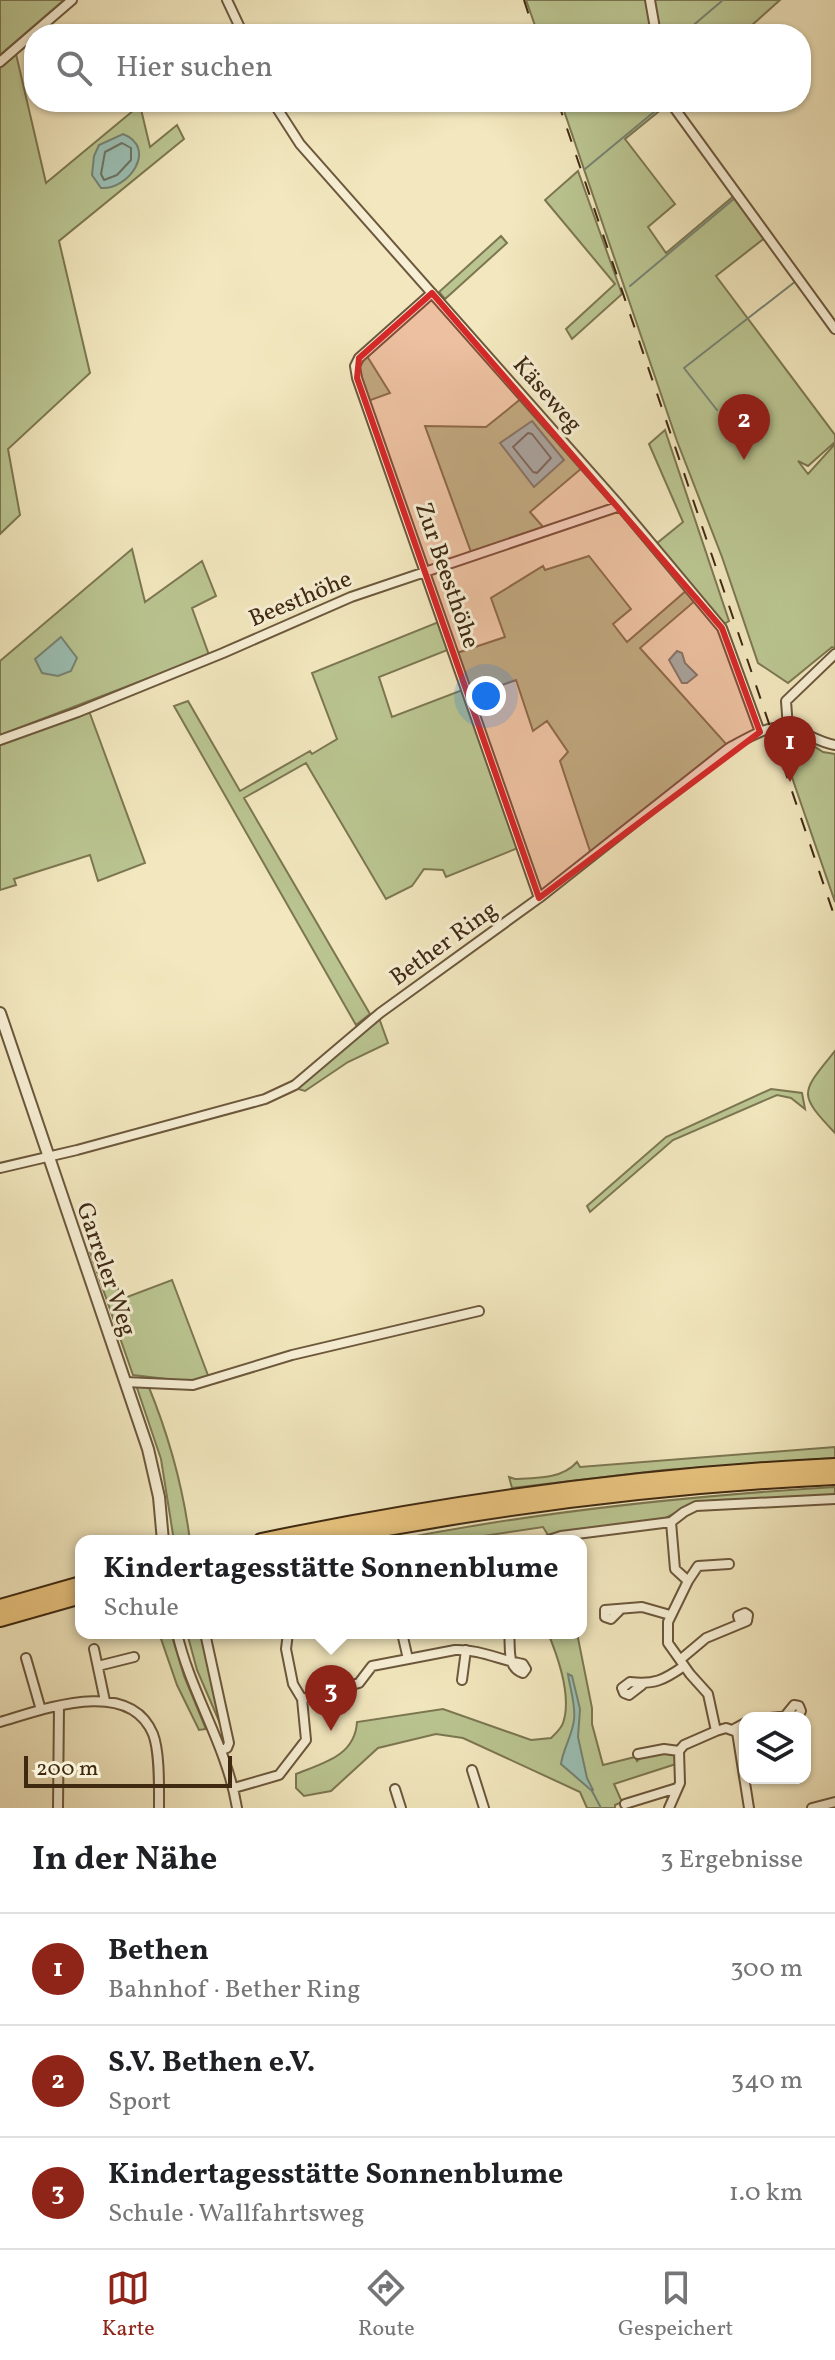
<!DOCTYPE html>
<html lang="de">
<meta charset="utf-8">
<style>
:root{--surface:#fff;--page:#f6f6f6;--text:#202124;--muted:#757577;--line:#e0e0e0;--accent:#8f2418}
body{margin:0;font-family:Vollkorn,serif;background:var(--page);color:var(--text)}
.controls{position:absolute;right:24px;bottom:24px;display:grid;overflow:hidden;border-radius:16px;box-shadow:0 2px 6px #0004}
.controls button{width:72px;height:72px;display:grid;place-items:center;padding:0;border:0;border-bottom:2px solid var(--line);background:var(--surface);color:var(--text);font:40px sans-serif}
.scale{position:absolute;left:24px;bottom:20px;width:208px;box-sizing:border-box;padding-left:8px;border:4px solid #3f2911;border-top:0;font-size:22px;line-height:28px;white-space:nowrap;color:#3f2911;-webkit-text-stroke:6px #f7efd5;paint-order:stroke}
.you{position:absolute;left:486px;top:696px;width:28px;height:28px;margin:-20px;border:6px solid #fff;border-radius:50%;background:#1a73e8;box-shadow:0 0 0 12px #1a73e833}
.badge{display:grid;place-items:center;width:52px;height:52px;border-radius:50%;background:var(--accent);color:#fff;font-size:26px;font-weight:700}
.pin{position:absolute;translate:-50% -66px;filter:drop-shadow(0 2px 4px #0008)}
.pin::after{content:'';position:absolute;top:42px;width:28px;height:24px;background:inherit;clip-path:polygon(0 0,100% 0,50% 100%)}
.popup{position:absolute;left:75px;top:1535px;width:512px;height:104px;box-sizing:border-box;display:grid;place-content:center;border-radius:16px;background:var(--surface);filter:drop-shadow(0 2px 6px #0005);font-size:26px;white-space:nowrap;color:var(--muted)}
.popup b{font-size:30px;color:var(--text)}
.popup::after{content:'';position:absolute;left:50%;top:100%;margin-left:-16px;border:16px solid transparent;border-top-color:var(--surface)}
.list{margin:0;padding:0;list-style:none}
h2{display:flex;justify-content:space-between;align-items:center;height:104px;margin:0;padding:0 32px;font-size:34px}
h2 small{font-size:26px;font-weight:400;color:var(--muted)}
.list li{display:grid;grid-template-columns:52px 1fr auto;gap:24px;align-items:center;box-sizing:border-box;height:112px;padding:0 32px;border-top:2px solid var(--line)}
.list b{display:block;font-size:30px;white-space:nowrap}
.list p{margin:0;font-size:26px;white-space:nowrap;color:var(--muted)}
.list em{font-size:26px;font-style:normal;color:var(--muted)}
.icon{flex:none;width:44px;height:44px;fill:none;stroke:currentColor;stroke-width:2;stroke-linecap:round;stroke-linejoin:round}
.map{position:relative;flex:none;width:835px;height:1808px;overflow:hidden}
.search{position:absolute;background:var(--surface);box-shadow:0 2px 6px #0004;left:24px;right:24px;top:24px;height:88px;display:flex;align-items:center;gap:20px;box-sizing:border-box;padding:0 28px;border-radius:32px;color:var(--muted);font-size:30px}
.sheet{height:440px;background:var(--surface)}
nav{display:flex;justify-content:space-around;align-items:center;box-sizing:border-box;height:112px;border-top:2px solid var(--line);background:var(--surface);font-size:22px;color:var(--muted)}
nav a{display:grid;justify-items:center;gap:4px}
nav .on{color:var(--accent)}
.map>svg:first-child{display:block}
</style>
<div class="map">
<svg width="835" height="1808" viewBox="0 0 835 1808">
<rect width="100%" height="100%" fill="#f2e7be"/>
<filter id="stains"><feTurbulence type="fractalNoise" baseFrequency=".0025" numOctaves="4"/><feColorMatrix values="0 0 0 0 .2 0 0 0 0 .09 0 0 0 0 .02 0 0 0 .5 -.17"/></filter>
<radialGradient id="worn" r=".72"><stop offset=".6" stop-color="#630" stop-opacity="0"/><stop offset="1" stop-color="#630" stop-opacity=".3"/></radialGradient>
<path fill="#bac591" stroke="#7c7751" stroke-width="2" d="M0,0H64L0,55Z
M526,0H647L653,34H538Z
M654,0H780L742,34H659Z
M16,54L46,183L140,105L150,147L177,125L184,139L59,241L90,373L8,449L20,515L0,534V68Z
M561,102H667L668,104L625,139L675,204L648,227L666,253L735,195L766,237L716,276L835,435V442L808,466L798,461L808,474L835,444V648L832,647L788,683L758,663L722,557L677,441Z
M578,171L622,294L572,339L566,329L615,284L545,200Z
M501,236L507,243L445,299L439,292Z
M367,356L390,393L368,401L359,366Z
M522,398L582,468L530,512L544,528L471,552L425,426L486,427Z
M665,430L729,621L724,624L656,544L683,522L649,444Z
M132,549L145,602L202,561L216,596L192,608L209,655L0,735V661Z
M589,556L631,609L613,624L627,642L687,590L696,600L640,648L728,746L591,854L560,761L568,752L547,721L533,731L516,680L494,688L490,678L468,687L457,653L505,637L491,598L543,566L545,570Z
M441,621L450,649L379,677L392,717L465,689L518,848L446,877L443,870L424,869L412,886L386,899L306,763L244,798L370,1014L356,1025L174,706L188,701L240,791L310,751L312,754L337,739L312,673Z
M89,711L145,863L98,881L90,855L14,879L16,885L0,890V742Z
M789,730L823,752L835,754V902L776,731Z
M379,1018L388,1043L348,1062L305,1091L295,1088Z
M835,1051V1133C797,1093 801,1093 835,1051Z
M771,1089L802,1093L805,1109L791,1098L777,1095L673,1140L590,1212L587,1206L666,1137Z
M103,1248L122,1299L172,1280L209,1378L192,1382L133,1375L90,1252Z
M136,1385H148C169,1436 183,1486 190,1541H174L161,1459Z
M835,1447V1458L664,1470L512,1488L509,1477L515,1479C537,1478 562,1479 577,1462L580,1467Z
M835,1487V1496L690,1505L662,1520L548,1535L543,1527L451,1541H390C535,1512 687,1496 835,1487Z
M159,1633H171L184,1676L206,1729L199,1730L177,1685Z
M187,1633H203L222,1728L197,1670Z
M548,1633H577L592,1708V1724L603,1765L635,1757L637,1761C646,1751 662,1751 675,1753L676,1764L614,1784L622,1802L615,1805V1808H587L580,1792L463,1738L436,1734L378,1748L331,1791L304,1796L296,1788V1774C323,1763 355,1756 357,1722L443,1709L531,1740L551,1738C555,1734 561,1729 563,1723C572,1697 558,1657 548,1633Z"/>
<path fill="#9bbfb4" stroke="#768373" stroke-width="2" d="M123,134C158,148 129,190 101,188L92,175L94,156L99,145Z
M532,421L564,460L534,487L500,443Z
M61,637L77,658L71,671L58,676L42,673L35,659Z
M677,651L682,653L685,663L697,675L687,683H682L669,660Z
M568,1674L572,1676L580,1709L578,1737L587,1778L593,1790L592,1791L561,1764C563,1749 572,1736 574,1720C576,1705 570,1689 568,1674Z"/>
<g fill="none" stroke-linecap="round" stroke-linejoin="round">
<path stroke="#6d7462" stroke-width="2" d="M122,143L131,148V160L117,175L104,180L101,174L105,152Z
M528,433L532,434L551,458L537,473L533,472L513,447Z"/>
<path stroke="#768373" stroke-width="2" d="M683,34L723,0
M585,169L666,102
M630,286L735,198
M717,410L684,368L796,281
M592,1791L601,1808"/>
<defs>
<path id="minor" d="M227,0L243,34
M650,0L656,34
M0,62L72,0
M273,102L300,144L620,506L722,628L760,732
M670,102L835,329
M432,293L359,358L355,366L357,378L539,898
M788,728L786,701L835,654
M0,740L78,712L223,653L351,597L620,506
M0,1168L77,1150L265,1099L295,1085L380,1013L539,898L729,748C746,739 768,724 788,728C803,730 816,742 835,745
M125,1382L193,1385L292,1355L479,1311
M671,1522L675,1569L688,1581L668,1622V1643L690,1674L708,1694L716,1731L726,1728L737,1732L749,1808
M546,1541L561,1536L671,1522L684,1512L696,1506L835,1499
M688,1581L698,1566L729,1564
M620,1610L611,1619L605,1617V1610L642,1607L670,1615
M177,1633C191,1694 227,1746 237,1808
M205,1633L229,1743L227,1748L222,1750
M402,1633L408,1659
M94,1649L105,1701
M26,1658L41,1710
M681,1659L706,1638L747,1621L748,1615L745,1613L738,1616L740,1622
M98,1666L134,1657
M462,1680L466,1650
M642,1685L629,1695L624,1693L622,1688L630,1682C654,1685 664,1680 684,1666
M302,1699L359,1683L372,1666L455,1650C479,1649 500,1660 523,1664L526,1669L523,1673C506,1667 511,1648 509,1633
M770,1718L799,1715L801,1711L799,1706L794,1705L785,1716
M0,1722C42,1710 129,1676 153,1734C160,1752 159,1788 159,1808
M734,1729L745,1723
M638,1754L664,1749L679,1751L684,1745L716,1731
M472,1770L484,1808
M234,1788L279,1775L306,1740L302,1699L293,1684L286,1649L288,1633
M395,1789L401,1808
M625,1804L677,1788
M58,1808L59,1706
M669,1808L680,1783L679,1751
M812,1808L835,1802"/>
<path id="tertiary" d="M0,1013L148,1449L159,1497L163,1541"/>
<path id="trunk" d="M261,1541C451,1502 641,1475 835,1466
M319,1541C490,1507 662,1485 835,1477
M0,1607L81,1584
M0,1619L81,1596"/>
</defs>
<use href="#minor" stroke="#6c583c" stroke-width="12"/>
<use href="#tertiary" stroke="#6c583c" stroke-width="14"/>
<use href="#trunk" stroke="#3f2911" stroke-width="18"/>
<use href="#minor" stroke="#f7efd5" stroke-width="8"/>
<use href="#tertiary" stroke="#f7efd5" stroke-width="10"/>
<use href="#trunk" stroke="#e9c47f" stroke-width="14"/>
<path stroke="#3f2911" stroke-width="2" stroke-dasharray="14 14" stroke-linecap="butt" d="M524,0L535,34
M558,102L835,918"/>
</g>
<path fill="#d62828" fill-opacity="0.2" stroke="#d62828" stroke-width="6" stroke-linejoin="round" d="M432,293L722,628L760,732L539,898L357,378L359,358Z"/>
<g text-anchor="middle" stroke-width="6" stroke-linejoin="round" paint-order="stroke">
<g font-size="24" fill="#3f2911" stroke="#f7efd5">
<text transform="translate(548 394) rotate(49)" y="8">Käseweg</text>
<text transform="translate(448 575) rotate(71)" y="8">Zur Beesthöhe</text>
<text transform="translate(300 598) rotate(-23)" y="8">Beesthöhe</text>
<text transform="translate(443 943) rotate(-36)" y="8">Bether Ring</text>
<text transform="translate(107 1269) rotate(71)" y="8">Garreler Weg</text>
</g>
</g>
<rect width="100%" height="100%" filter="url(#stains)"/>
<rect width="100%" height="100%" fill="url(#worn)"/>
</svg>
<div class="controls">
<button><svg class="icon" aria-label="layers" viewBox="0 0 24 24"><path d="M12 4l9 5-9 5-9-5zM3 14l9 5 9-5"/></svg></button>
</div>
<div class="scale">200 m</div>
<div class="you"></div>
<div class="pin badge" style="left:790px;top:782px">1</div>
<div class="pin badge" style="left:744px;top:460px">2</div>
<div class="pin badge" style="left:331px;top:1731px">3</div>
<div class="popup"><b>Kindertagesstätte Sonnenblume</b>Schule</div>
<div class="search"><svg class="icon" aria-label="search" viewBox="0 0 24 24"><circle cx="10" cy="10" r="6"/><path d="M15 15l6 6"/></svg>Hier suchen</div>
</div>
<section class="sheet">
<h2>In der Nähe<small>3 Ergebnisse</small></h2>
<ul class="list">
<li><span class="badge">1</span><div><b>Bethen</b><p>Bahnhof · Bether Ring</p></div><em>300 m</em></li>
<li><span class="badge">2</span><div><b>S.V. Bethen e.V.</b><p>Sport</p></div><em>340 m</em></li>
<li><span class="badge">3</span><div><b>Kindertagesstätte Sonnenblume</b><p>Schule · Wallfahrtsweg</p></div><em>1.0 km</em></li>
</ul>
</section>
<nav>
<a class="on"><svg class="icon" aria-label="map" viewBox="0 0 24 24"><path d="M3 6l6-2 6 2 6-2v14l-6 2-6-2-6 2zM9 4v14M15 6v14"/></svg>Karte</a>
<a><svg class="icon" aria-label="directions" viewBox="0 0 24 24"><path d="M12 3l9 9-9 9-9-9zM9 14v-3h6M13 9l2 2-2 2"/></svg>Route</a>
<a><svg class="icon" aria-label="saved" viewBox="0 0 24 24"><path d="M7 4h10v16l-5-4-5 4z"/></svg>Gespeichert</a>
</nav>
